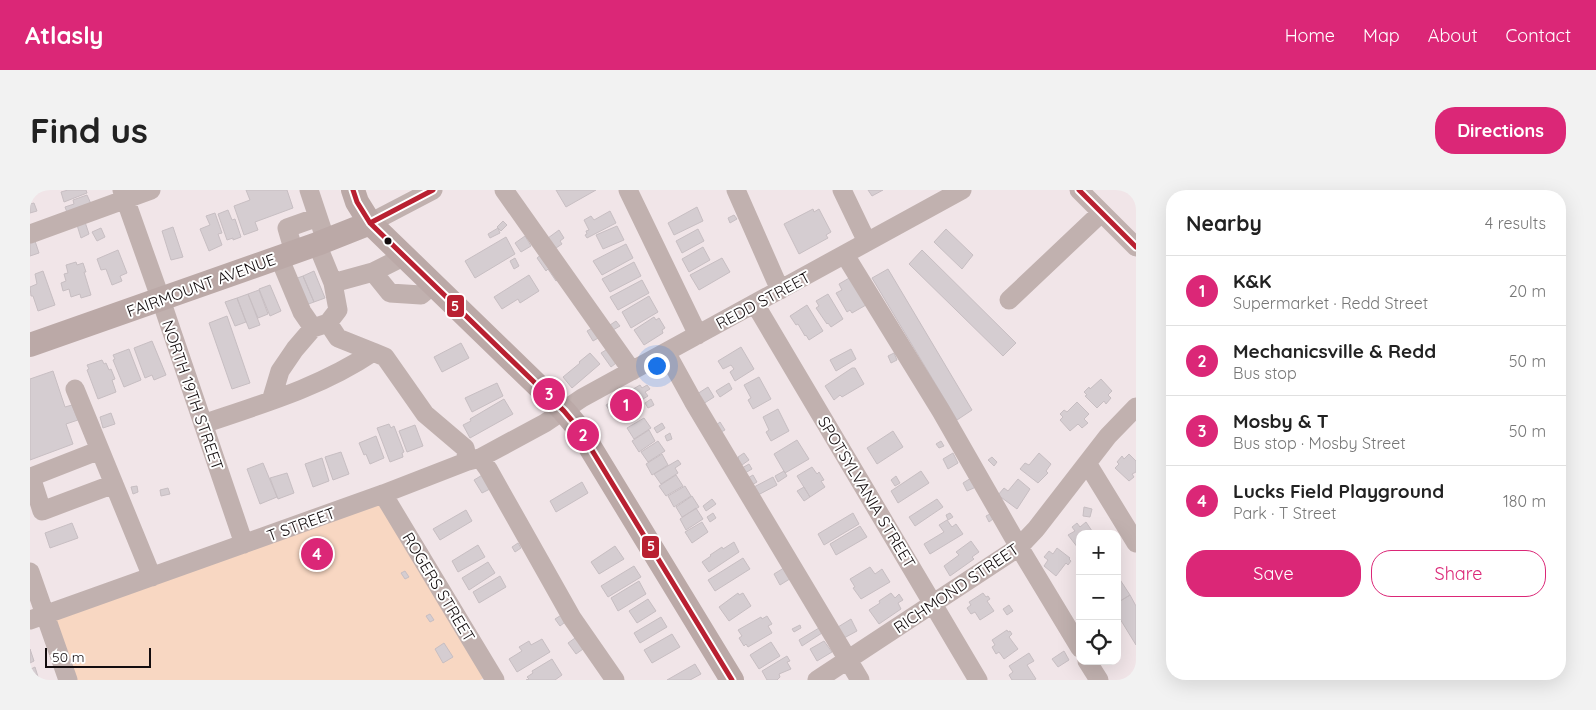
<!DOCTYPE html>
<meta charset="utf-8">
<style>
:root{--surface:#fff;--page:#f2f2f2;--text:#222;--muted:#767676;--line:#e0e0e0;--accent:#db2777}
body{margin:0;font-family:Quicksand,sans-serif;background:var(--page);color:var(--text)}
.controls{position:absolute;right:15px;bottom:15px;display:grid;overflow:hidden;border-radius:10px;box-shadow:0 5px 20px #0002}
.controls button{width:45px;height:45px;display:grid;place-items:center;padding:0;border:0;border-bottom:1px solid var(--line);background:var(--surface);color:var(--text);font:25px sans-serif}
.scale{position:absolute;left:15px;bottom:12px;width:106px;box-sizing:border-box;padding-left:5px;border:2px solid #130c0e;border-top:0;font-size:14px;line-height:18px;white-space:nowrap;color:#130c0e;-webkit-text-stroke:4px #fff;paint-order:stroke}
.you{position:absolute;left:626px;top:175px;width:18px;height:18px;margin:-12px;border:4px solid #fff;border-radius:50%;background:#1a73e8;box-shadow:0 0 0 8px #1a73e833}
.badge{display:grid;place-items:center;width:32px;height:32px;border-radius:50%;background:var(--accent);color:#fff;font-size:16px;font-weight:700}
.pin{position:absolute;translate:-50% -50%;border:2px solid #fff;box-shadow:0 1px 5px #0006}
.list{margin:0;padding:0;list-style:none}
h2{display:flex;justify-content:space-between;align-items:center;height:65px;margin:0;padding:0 20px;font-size:21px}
h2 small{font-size:16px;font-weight:400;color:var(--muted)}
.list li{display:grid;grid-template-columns:32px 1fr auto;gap:15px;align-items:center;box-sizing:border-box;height:70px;padding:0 20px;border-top:1px solid var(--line)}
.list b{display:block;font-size:19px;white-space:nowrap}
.list p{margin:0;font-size:16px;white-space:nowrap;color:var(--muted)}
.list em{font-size:16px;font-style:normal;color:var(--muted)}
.actions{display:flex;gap:10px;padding:15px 20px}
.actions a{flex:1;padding:11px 0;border:1px solid var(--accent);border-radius:20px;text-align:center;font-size:18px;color:var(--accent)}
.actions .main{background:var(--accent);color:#fff}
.icon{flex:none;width:28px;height:28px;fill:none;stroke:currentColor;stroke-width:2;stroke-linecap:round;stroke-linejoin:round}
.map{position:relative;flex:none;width:1106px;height:490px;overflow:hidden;border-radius:20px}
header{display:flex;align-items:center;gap:30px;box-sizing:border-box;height:70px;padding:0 25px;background:var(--accent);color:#fff}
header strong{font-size:24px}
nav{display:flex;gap:28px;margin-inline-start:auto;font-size:18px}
.intro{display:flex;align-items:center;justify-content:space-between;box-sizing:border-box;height:120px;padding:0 30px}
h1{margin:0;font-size:35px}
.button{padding:12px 22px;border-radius:20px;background:var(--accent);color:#fff;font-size:18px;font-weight:700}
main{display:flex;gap:30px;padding:0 30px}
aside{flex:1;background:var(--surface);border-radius:20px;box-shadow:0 5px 20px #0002}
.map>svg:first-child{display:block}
</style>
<header>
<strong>Atlasly</strong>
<nav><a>Home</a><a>Map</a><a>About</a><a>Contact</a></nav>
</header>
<div class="intro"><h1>Find us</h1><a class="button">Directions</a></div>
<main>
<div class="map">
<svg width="1106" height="490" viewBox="0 0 1106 490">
<rect width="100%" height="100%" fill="#f1e5e8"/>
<path fill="#f8d7c2" d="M354,303L461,484L450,490H38L14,424Z"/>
<path fill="#d5cdd1" stroke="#c7bec2" d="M38,0H56L57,3L34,12L31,2Z
M216,0H257L263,18L225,32L228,40L214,45L204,16L220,10Z
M526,0H566L536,17Z
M838,0H853L842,6Z
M57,5L62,16L38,25L35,17L44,14L43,10Z
M4,13L7,21L0,23V14Z
M667,17L673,31L644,45L638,33Z
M783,19L784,22L789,19L801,42L796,45L798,48L769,64L754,34Z
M198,20L202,30L205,29L211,47L203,50V48L197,50L188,24Z
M580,21L586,33L557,48L555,45L557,44L556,41L559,40L554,30L561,26L564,30Z
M185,23L192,43L188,44L192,55L179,61L170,39L180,35L176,26Z
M704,25L707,29L700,33L698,28Z
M473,31L477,35L471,41L467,37Z
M55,32L59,44L51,48L47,35Z
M587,36L594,50L573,59L566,45Z
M143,37L153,67L141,70L132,41Z
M71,38L75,47L67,51L62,42Z
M468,38L470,43L460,48L458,44Z
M668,39L674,51L652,63L646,51Z
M916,39L943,65L932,79L904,52Z
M529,40L534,48L530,51L532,54L526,58L518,48Z
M495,46L501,56L491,62L485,53Z
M476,47L485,64L445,88L435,71Z
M4,48L9,63L0,66V49Z
M596,54L603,68L572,85L563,71Z
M673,57L680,70L659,82L652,69Z
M88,60L97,83L90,86L92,91L82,95L76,79L71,80L67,69Z
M892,60L986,153L973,166L879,74Z
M513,63L531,87L526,91L518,79L516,81L507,68Z
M485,68L489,76L484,79L480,71Z
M692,68L700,82L669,100L660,85Z
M46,72L47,75L53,73L56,82H54L61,105L51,108L50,104L41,107L39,99L33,101L31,93L36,91L34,84L38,83L36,75Z
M604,72L611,86L580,102L572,89Z
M858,79L942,220L927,230L842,88Z
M13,81L25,115L8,121L3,106H1L0,97L7,94L5,84Z
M284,81L295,108L284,112L273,86Z
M499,85L509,101L490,113L488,109L472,119L464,107Z
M273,86L284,112L273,116L262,90Z
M821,87L836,115L822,123L820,120L817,122L806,103L812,100L809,94Z
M612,90L619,103L588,120L580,107Z
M240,95L251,121L240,126L229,99Z
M229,100L238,124L228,128L218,104Z
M218,104L230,135L219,139L207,108Z
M798,104L813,129L801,137L798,133L797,134L786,118L789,116L786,111Z
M619,106L628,122L601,138L592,122Z
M207,108L216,132L205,136L195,112Z
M777,115L793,141L779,150L776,145L775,146L768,134L766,135L760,126Z
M197,126L220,193L202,199L179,133Z
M624,127L626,130L629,128L635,138L632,140L633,143L614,155L604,140Z
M586,131L590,136L583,140L580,135Z
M564,137L570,147L563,151L557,141Z
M122,151L136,185L124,190L122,185L115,188L104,158Z
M431,153L439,168L412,182L404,167Z
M581,157L590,170L581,177L571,163Z
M711,157L724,179L705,191L700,182L704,179L701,175L693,179L688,171Z
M99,159L111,190L94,197L83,170L85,169L83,165Z
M821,159L826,169L806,181L800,170Z
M560,163L570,174L542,198L533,187L550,173L549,172Z
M864,163L867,170L861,173L858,166Z
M72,170L74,174L76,173L79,180L81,179L85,189L82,190L86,202L68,209L57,180L59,179L57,175Z
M822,178H825L834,194L812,207L810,205L804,210L795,196Z
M23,181L35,217L42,215L48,230L36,234L43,254L0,270V189Z
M729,187L741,209L723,219L718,210L721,208L714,195Z
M1071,189L1082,201L1078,205L1081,208L1076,214L1074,211L1067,218L1055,206L1057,205L1054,202L1059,197L1060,199Z
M467,193L473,206L442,222L435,208Z
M699,193L702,199L690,207L686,201Z
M610,195L612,198L617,195L620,199L615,202L618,206L583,227L576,215Z
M678,197L684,207L673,214L667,204Z
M474,209L483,224L440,248L433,235L441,231L440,229Z
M621,209L624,215L618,218L615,213Z
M1047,212L1059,224L1054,229L1058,233L1052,238L1048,234L1040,241L1030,230L1033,227L1030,224L1034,220L1037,222Z
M748,219L759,241L741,251L736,242L739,240L733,227Z
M81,223L85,234L73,238L70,227Z
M614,228L621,238L604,249L597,238Z
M690,232L695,240L689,243L685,236Z
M632,233L635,238L627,243L624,238Z
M359,234L361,238L364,236L374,262L372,263L373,267L360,272L347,238Z
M385,235L393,256L377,262L369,241Z
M619,240L625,251L609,262L602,251Z
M863,241L873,257L847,274L837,258Z
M640,243L642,249L637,251L635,246Z
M346,246L354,268L340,274L336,264L334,265L329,253Z
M767,250L779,269L755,283L744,264Z
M628,251L635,261L618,272L611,262Z
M911,251L914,256L909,258L906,254Z
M311,262L319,284L303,290L295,267Z
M714,263L719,270L712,275L708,269L709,268L708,267Z
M923,263L928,273L918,279L913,269Z
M1009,263L1021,274L1016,281L1018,283L1008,293L990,279L995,273L999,275Z
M632,264L638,275L622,285L616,274Z
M1099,264L1106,271V282L1102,284L1104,287L1099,291L1085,278L1089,274L1087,272L1092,266L1094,269Z
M962,267L967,272L964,276L958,270Z
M292,268L299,291L283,297L275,274Z
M648,270L651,274L645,278L648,283L631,294L624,284Z
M233,273L247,307L230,314L217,279Z
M719,274L722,279L715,283L712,278Z
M782,277L787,284L789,282L794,290L791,291L795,297L780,307L767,286Z
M754,281L757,286L748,292L745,286Z
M891,281L899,293L868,313L861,301Z
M257,283L264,303L248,309L240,288Z
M454,284L462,298L452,303L444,290Z
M646,285L653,296L636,306L629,296Z
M723,285L727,292L720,296L716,289Z
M866,286L870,293L865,296L861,290Z
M743,287L747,295L728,305L724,297Z
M941,288L946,297L937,301L933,293Z
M988,289L1000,299L987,319L968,305L974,298L978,301Z
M552,292L558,303L526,322L520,311Z
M107,296L108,302L103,304L101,297Z
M655,296L661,306L644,317L638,306Z
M774,297L780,307L774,311L767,301Z
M138,298L140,304L131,306L130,300Z
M662,306L669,317L652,327L646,317Z
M682,309L686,314L676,321L673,316Z
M907,309L913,317L885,336L879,327Z
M1054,317L1062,319L1060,327L1053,326Z
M666,318L673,329L656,340L650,329Z
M436,320L442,331L410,350L403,339Z
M683,323L686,328L680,332L677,327Z
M823,323L829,334L794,355L788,344Z
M920,323L923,327L918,330L916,325Z
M960,324L963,329L959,332L956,326Z
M917,330L922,337L926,334L933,344L900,364L894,354L914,342L909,335Z
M672,332L678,342L662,353L655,342Z
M1056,332L1064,344H1050V357L1048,358L1038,345L1045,341L1042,337L1047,333L1050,337Z
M42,333L48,348L20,358L15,343Z
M830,336L837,347L806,365L800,354Z
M941,351L949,362L942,367L944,369L920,386L914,376L929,365L926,362Z
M704,352L709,362L679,382L672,372L681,366L680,365L692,357L693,359Z
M488,353L491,358L485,362L482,357Z
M448,355L455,367L428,382L422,371Z
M585,356L594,369L569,384L561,372Z
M1027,358L1040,368L1039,369L1041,371L1038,375L1036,373L1026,386L1014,376L1018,370L1014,367L1019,361L1023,364Z
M713,368L720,379L685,401L678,390Z
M458,372L465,383L439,400L432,388Z
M604,376L611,387L578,407L571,396Z
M757,376L763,387L750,395L744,384Z
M840,377L845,384L852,379L860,392L831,409L823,398L825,397L820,389Z
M375,381L379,387L375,389L371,383Z
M1087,385L1100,405L1087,413Z
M470,386L476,397L449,413L443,402Z
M609,391L616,404L588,421L581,408Z
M708,403L709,405L713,403L721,416L699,431L689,417Z
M861,403L865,408L869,404L873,410L868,413L871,419L849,434L839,420L850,413L849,411Z
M953,403L956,407L958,406L960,409L957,411L964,421L950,430L945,422L941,424L937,418L941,415L939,412Z
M1100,405L1106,416V455L1087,424V413Z
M618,409L626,421L607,433L599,421Z
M979,415L983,421L977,425L973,419Z
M400,424L404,430L400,432L396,426Z
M533,424L538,430L530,436L525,429Z
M737,426L742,434L738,436L742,443L718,457L716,454L714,456L709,448L712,446L708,440L731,427L732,429Z
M631,427L637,437L610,453L604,443Z
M821,429L827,441L814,448L808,437Z
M770,435L771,438L764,442L762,439Z
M789,438L792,443L772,456L769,450Z
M977,440L978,442L980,441L982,444L979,447L988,459L974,469L969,462L966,464L962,457L965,455L962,450Z
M642,444L650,457L622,473L614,460Z
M548,446L556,457L546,464L538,453Z
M512,449L520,462L487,482L479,469L492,461L489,457L499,451L501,455Z
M794,451L802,462L787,471L780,459Z
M741,452L750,466L729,479L720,465Z
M414,453L423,467L413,473L405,459Z
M0,459L4,471L0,473Z
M1034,461L1039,470L1028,477L1022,469Z
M999,463L1004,471L997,475L1006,489L1004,490H982L979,485L983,482L979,476Z
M757,466L760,471L757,472L761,479L749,484L750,487L747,490H737L732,481Z
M522,469L532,485L525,490H496L499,489L497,487L503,483L502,481Z
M665,474L671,484L660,490H637Z
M0,477L1,479L5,477L9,490H0Z"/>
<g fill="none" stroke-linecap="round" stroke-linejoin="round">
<path stroke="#c1b1af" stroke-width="19" d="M92,0L131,110L214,354
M279,0L292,39
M474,0L602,181
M598,0L668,145
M706,0L750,100
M812,0L837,52
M1049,0L1106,57
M340,33L403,0
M0,44L121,0
M264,62L257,38L288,27
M815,65L911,221L989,357L1050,458
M249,67L272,122L283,138
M343,82L360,103L391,105L404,94
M303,93L343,82L375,66
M979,110L1071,23
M725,114L948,490
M298,133L308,148L343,162
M636,162L663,211L830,490
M45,199L122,387
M241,211L250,181L265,159L283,138L298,133L308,120L303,93L287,54
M173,234C232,214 291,197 343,162L355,167L395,224L435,258L438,271
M70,260L1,287L12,321L84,294
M450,268L458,279L542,428L585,490
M1057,273L1106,353
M353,304L465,490
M0,382L38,490
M0,430L353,304L438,271L450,268L515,233L552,208L932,0
M1057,471L1069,490
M787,490L989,357L1006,339L1078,246L1106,217"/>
<path stroke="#bba9a7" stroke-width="24" d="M323,0L327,12L340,33L534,221L549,239L702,490
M0,155L287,54L340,33"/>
<defs>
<path id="bus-1" d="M323,0L327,12L340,33L534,221L549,239L702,490
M1049,0L1106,57
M340,33L403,0"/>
</defs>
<use href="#bus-1" stroke="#fff" stroke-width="9"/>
<use href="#bus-1" stroke="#b92031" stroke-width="5"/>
</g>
<circle fill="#130c0e" stroke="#fff" stroke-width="2" cx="358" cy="51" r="4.5"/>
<g text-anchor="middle" stroke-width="4" stroke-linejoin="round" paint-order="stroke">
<g font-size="16" fill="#130c0e" stroke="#fff">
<text transform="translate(171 95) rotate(-20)" y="6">FAIRMOUNT AVENUE</text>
<text transform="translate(733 110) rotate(-28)" y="6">REDD STREET</text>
<text transform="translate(163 205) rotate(71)" y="6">NORTH 19TH STREET</text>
<text transform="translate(837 302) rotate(59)" y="6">SPOTSYLVANIA STREET</text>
<text transform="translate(271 334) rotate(-20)" y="6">T STREET</text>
<text transform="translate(409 397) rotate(59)" y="6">ROGERS STREET</text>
<text transform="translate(926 398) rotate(-34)" y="6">RICHMOND STREET</text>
</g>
</g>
<g stroke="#fff" stroke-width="2">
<rect x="416" y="104" width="19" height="24" rx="5" fill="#b92031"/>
<rect x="611" y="345" width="19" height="24" rx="5" fill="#b92031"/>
</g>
<g font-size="14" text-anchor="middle" font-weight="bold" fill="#fff">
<text x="425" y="121">5</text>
<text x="621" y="361">5</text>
</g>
</svg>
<div class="controls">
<button>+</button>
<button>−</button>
<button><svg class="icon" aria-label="locate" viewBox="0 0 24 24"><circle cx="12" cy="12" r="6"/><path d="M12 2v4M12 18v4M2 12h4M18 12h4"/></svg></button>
</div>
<div class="scale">50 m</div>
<div class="you"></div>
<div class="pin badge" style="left:596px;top:215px">1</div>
<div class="pin badge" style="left:553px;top:245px">2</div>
<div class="pin badge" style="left:519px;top:204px">3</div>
<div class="pin badge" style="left:287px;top:364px">4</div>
</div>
<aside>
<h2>Nearby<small>4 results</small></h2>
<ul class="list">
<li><span class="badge">1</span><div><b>K&amp;K</b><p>Supermarket · Redd Street</p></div><em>20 m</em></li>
<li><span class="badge">2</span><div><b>Mechanicsville &amp; Redd</b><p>Bus stop</p></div><em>50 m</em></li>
<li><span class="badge">3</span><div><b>Mosby &amp; T</b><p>Bus stop · Mosby Street</p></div><em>50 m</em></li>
<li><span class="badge">4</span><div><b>Lucks Field Playground</b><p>Park · T Street</p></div><em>180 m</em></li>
</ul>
<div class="actions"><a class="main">Save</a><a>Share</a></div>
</aside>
</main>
